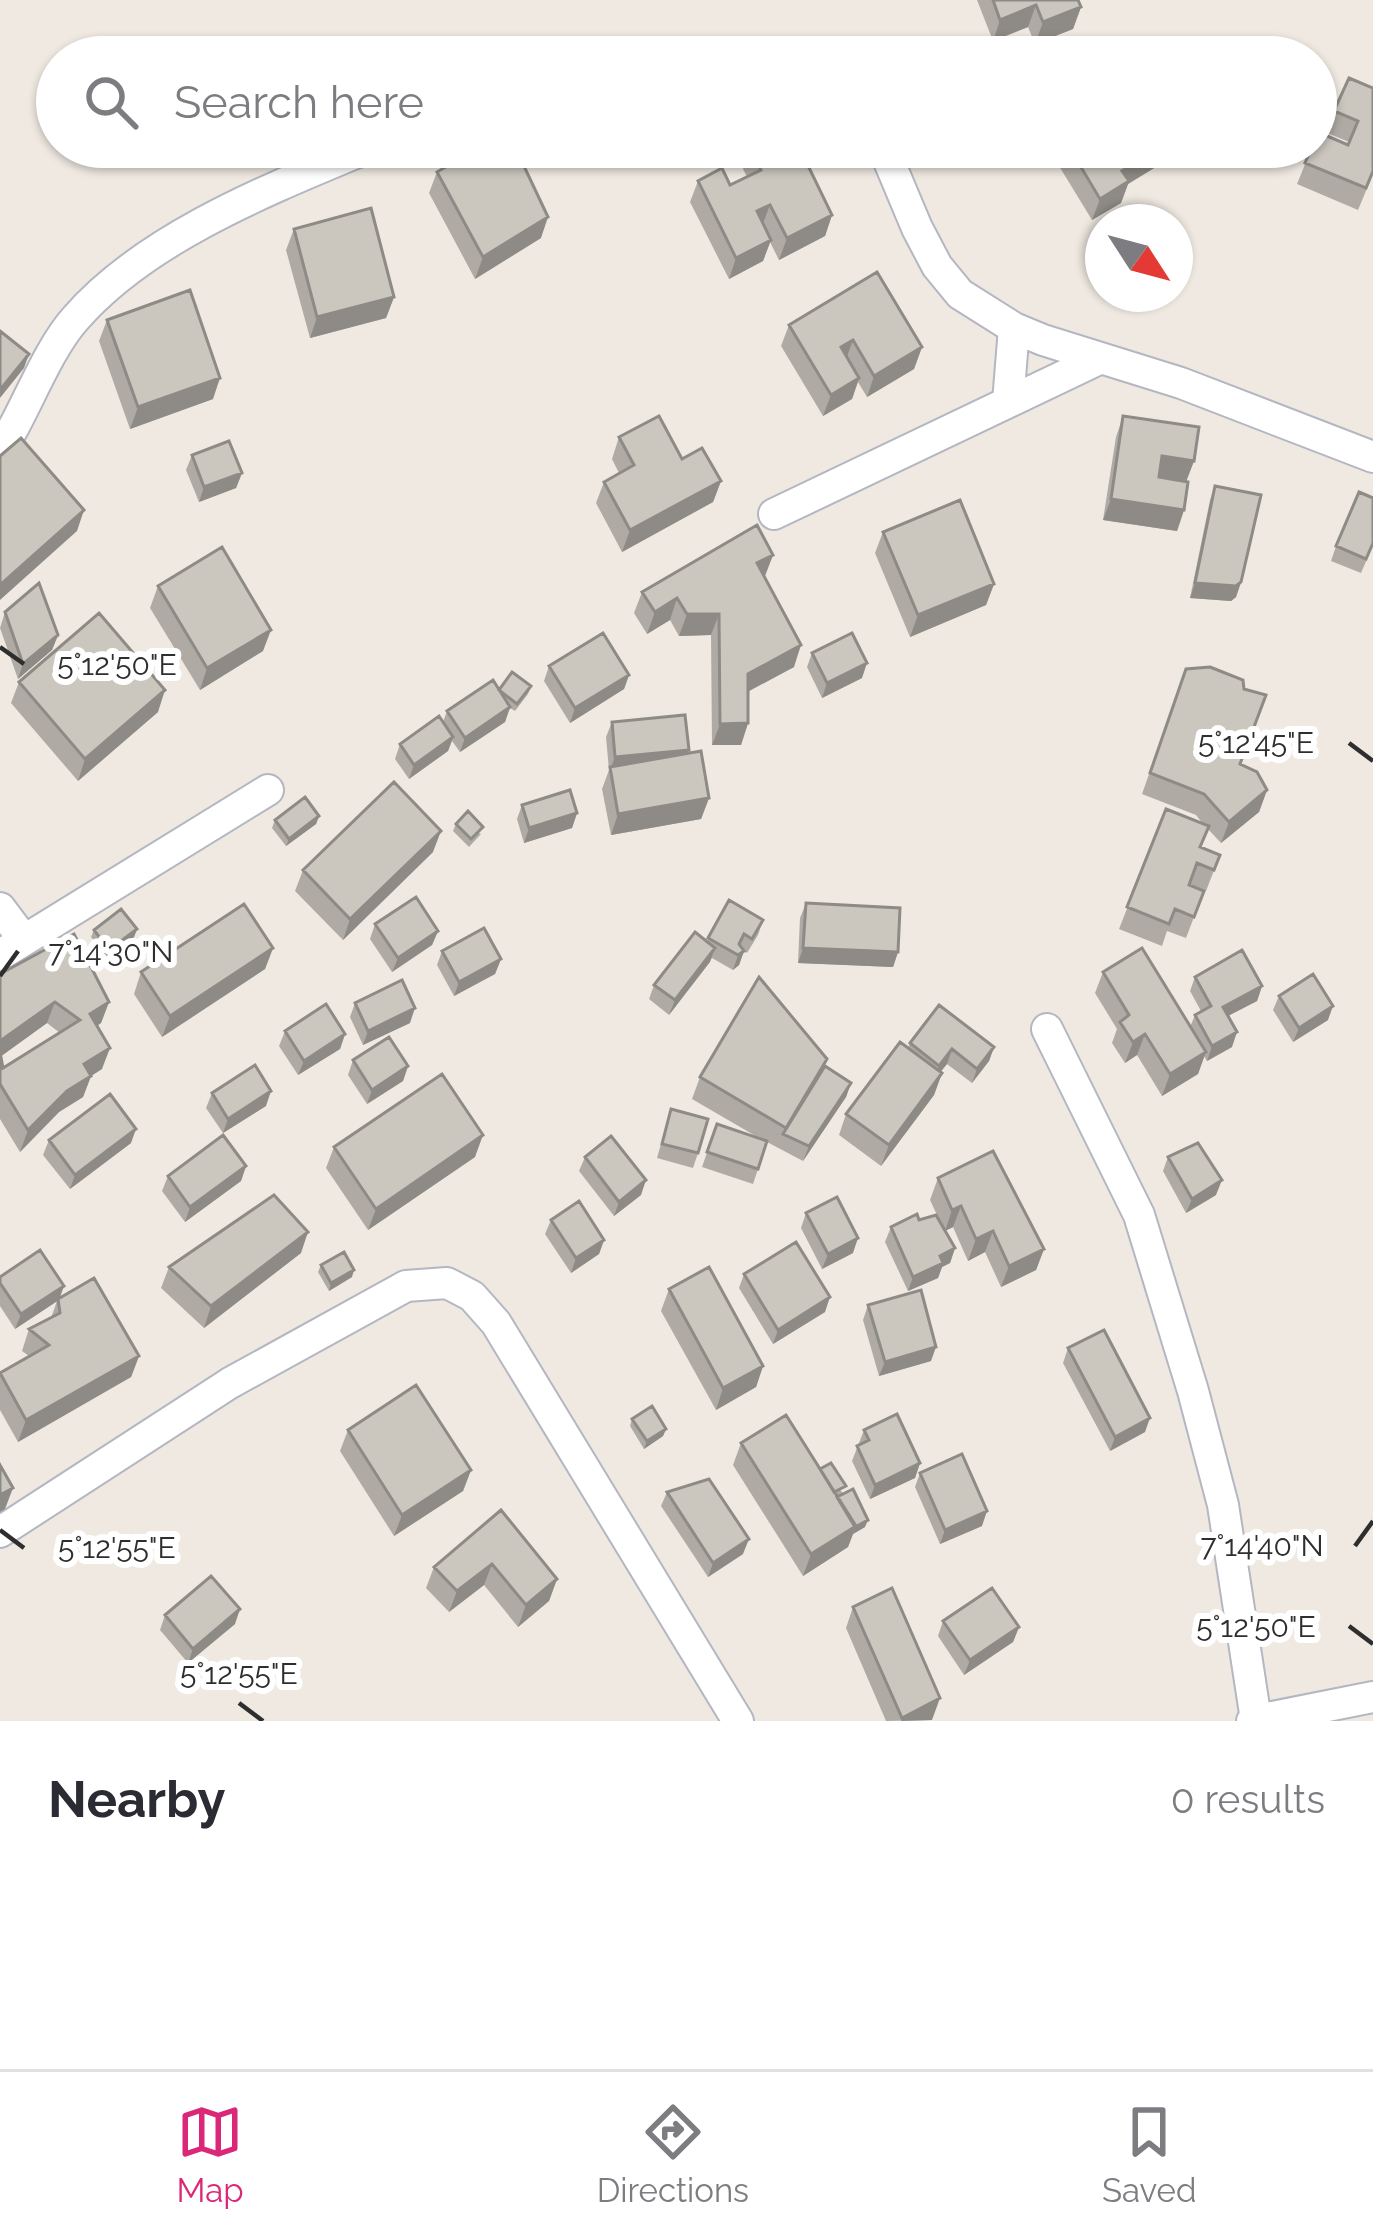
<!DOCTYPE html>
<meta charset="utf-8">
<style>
:root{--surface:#fff;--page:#f2f2f3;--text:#2b2b33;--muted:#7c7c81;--line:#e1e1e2;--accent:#db2777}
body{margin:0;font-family:Raleway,sans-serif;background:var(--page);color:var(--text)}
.compass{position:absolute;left:1085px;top:204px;width:108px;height:108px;border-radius:50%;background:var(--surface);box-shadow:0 3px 9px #0004;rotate:126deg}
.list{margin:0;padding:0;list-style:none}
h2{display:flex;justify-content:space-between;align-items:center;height:156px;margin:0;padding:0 48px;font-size:51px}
h2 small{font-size:39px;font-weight:400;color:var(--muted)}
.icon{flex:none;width:66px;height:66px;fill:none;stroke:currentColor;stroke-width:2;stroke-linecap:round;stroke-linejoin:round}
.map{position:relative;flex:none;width:1373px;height:1721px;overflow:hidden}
.search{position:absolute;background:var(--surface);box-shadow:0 3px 9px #0004;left:36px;right:36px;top:36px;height:132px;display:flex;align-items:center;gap:30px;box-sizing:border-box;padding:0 42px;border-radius:66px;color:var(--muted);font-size:45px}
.sheet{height:348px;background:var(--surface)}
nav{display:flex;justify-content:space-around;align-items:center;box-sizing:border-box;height:168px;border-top:3px solid var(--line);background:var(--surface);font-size:33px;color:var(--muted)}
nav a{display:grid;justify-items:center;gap:6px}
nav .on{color:var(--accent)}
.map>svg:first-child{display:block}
</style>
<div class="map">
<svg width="1373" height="1721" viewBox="0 0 1373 1721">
<rect width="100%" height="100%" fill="#efe9e1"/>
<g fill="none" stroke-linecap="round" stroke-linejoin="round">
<defs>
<path id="street" d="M883,147L917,228L937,266L960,294L1014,328L1043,340L1181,383L1373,457
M1008,402L1014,328
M0,444L11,432C30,398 50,347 75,319C146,237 272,188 370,147
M774,514L1097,360
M0,908L24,940
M0,955L268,790
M1047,1029L1139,1215L1193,1391L1223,1505L1256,1720
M0,1532L230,1383L406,1286L447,1283L472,1296L496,1323L738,1721
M1252,1721L1373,1697"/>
</defs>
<use href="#street" stroke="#b4b7c1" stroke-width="34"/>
<use href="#street" stroke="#fff" stroke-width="30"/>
</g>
<path fill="#afaba4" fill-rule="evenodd" d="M977,0H1078L1081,7L1073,29L1035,44L1028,27L993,41Z
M1373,88V174L1358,210L1297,184L1312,147L1348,145L1349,142L1327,133L1334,111Z
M1165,147L1159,165L1128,184L1121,203L1092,220L1048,148Z
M751,148L832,215L825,236L779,260L770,242L763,261L729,279L690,202L698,181L730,185L747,177L743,169Z
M437,172L541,238L475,279L429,193Z
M294,229L394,297L386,318L310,338L286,250Z
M107,320L213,399L130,429L99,341Z
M789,325L922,347L914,369L867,397L858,382L852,399L823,416L781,346Z
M1123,416L1194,461L1186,481L1184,510L1177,531L1103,520L1116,437Z
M619,437L682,459L721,481L713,502L622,552L596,503L604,482L619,473L612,459Z
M192,455L242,473L236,488L199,502L186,470Z
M1215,486L1241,582L1236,597L1231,601L1190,598L1210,500Z
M1373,498V545L1361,573L1331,561L1336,546Z
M883,532L994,584L986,605L910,637L875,553Z
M773,555L764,577L794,667L748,691V723L741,745H712L711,635L679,636L670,620L647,634L634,613L642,592Z
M158,586L263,651L200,690L150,608Z
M5,612L58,635L52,650L18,679L0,628Z
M812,653L862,678L822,698L807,667Z
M549,666L629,675L624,689L570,723L544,681Z
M1186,669L1240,764L1267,790L1259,812L1221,843L1208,829L1201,848L1220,855L1206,891L1189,885L1204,891L1186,938L1167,931L1162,946L1119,929L1166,809L1203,824L1196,815L1142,794Z
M19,682L158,712L78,781L11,703Z
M531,686L528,694L515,711L510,708L505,722L460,752L452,741L448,751L409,779L395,759L400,744L443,722L447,711L499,690Z
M612,722L688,753L709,798L701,819L611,835L602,789L609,770L606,737Z
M522,805L577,813L572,828L524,843L517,819Z
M319,816L316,824L286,846L272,828L275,820Z
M456,824L481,834L469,847L453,831Z
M433,852L343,940L295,891L303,870Z
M729,900L763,920L758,935L747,953L744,951L739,965L733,970L712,958L669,1015L649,999L654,985L707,941Z
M806,903L898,952L893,967L798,963L800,918Z
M375,924L438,931L432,945L392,972L370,939Z
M137,929L134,937L107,957L91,937L94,930Z
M273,948L265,969L162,1037L134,994L141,972Z
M442,951L501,959L495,974L454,996L437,965Z
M1103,972L1190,1027L1195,1015L1201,1011L1190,991L1195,977L1262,986L1257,1001L1228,1016L1232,1047L1207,1061L1204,1056L1198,1074L1162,1096L1137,1055L1125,1063L1112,1043L1117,1029L1095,993Z
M0,974L109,1002L101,1023L97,1026L102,1069L91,1076L83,1097L59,1112L20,1152L0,1119ZM47,1023L60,1033L3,1068L1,1056Z
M1279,996L1328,1020L1293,1042L1273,1010Z
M355,1003L410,1023L363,1045L350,1017Z
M285,1031L345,1034L340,1049L298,1075L279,1046Z
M910,1043L994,1047L989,1061L972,1083L947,1064L940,1072L942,1073L934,1095L881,1166L839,1135L846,1114L908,1048Z
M827,1059L825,1066L851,1083L846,1097L803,1161L767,1142L753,1184L702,1167L717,1124L759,1138L692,1099L700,1077Z
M353,1060L408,1066L403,1081L367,1104L348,1075Z
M212,1093L266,1106L223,1133L206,1108Z
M671,1109L698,1153L693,1168L657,1158Z
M49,1140L131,1143L70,1189L43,1155Z
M334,1147L475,1157L368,1230L326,1168Z
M585,1157L641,1195L614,1216L579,1171Z
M1168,1157L1216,1195L1186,1213L1163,1171Z
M246,1166L241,1181L185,1222L162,1191L168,1176Z
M938,1178L1044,1249L1036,1270L1001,1287L985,1252L968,1261L953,1227L945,1231L955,1248L950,1263L942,1267L938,1278L908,1291L885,1242L891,1227L919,1220L943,1228L930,1200Z
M806,1213L853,1253L822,1269L801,1228Z
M551,1220L604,1240L599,1254L571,1273L545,1234Z
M301,1253L204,1328L161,1288L169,1267Z
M321,1265L352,1277L329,1291L318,1272Z
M744,1274L825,1312L773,1344L739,1288Z
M0,1277L60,1298L139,1356L131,1377L18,1442L0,1410V1375L29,1356L22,1351L29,1329L51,1318L57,1301L15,1329L0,1306Z
M669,1289L763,1366L756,1387L716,1410L661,1311Z
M868,1305L931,1361L879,1376L863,1320Z
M1068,1348L1145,1432L1110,1451L1063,1363Z
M632,1419L666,1429L663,1436L644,1449L630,1426Z
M348,1430L471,1470L463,1491L394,1536L340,1451Z
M864,1430L920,1463L915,1478L870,1499L852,1461Z
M741,1443L820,1469L843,1493L865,1527L853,1534L848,1547L803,1576L733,1465Z
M920,1473L982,1526L940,1544L915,1487Z
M667,1492L743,1554L708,1577L661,1506Z
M501,1510L557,1579L549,1601L518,1627L484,1585L449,1612L426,1588L434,1567Z
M853,1607L932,1720L886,1721L846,1628Z
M165,1615L235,1624L188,1663L160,1630Z
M943,1621L1019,1627L1013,1642L964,1675L938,1636Z"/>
<path fill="#8e8b86" d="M1036,5L1028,27L993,41L1000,20Z
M1081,7L1073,29L1035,44L1043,22Z
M1161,147H1165L1159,165L1128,184L1121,203L1092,220L1100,199L1122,171Z
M770,205L762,226L757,211Z
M832,215L825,236L779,260L787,238Z
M548,217L541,238L475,279L483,257Z
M771,240L763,261L729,279L736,258Z
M394,297L386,318L310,338L317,317Z
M853,340L845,362L841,347Z
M922,347L914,369L867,397L874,376Z
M29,354L24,368L0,398V390Z
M220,378L213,399L130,429L138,407Z
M859,378L852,399L823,416L831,395Z
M1162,456L1194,461L1186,482L1154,478Z
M242,473L236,488L199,502L204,487Z
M721,481L713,502L622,552L630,530Z
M1111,499L1184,510L1177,531L1103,520Z
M84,510L77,531L0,600V585Z
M773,555L765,576L749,585L757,563Z
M1241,582L1236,597L1231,601L1190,598L1195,583Z
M994,584L986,605L910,637L918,615Z
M677,598L670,620L647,634L655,612Z
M687,614H719L711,635L679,636Z
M271,630L263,651L200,690L207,668Z
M58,635L52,650L18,679L23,664Z
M801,645L794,667L740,696L748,674Z
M867,663L862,678L822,698L827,683Z
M629,675L624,689L570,723L575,708Z
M165,690L158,712L78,781L85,759Z
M510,707L505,722L460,752L465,738Z
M748,723L741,745H712L720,724Z
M453,737L448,751L409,779L414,765Z
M689,750L683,765L609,772L615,757Z
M1267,790L1259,812L1221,843L1229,822Z
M709,798L701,819L611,835L618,814Z
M577,813L572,828L524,843L529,828Z
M319,816L316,824L286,846L289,839Z
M441,831L433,852L343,940L350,919Z
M137,929L134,937L107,957L109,950Z
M438,931L432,945L392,972L398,958Z
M273,948L265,969L162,1037L170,1016Z
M715,948L710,962L669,1015L675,1000Z
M803,948L898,952L893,967L798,963Z
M744,951L739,965L733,970L738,955Z
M501,959L495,974L454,996L459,982Z
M1262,986L1257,1001L1218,1021L1223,1007Z
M55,1002L47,1023L0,1057V1041Z
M109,1002L101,1023L83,1035L90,1014Z
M1333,1006L1328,1020L1293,1042L1299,1028Z
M415,1008L410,1023L363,1045L368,1031Z
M1237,1032L1232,1047L1207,1061L1212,1046Z
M345,1034L340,1049L298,1075L304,1061Z
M1145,1034L1137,1055L1125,1063L1133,1042Z
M994,1047L989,1061L972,1083L977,1069Z
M110,1048L102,1069L91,1076L83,1097L59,1112L20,1152L28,1130L84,1064Z
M952,1049L947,1064L934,1080L939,1066Z
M1206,1052L1198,1074L1162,1096L1170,1074Z
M408,1066L403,1081L367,1104L372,1090Z
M942,1073L934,1095L881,1166L889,1145Z
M851,1083L846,1097L803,1161L809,1146Z
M271,1091L266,1106L223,1133L228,1119Z
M136,1129L131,1143L70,1189L75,1175Z
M483,1135L475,1157L368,1230L376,1209Z
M246,1166L241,1181L185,1222L190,1207Z
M646,1180L641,1195L614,1216L619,1202Z
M1222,1180L1216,1195L1186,1213L1192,1199Z
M961,1206L953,1227L945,1231L952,1210Z
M993,1231L985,1252L968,1261L976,1239Z
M308,1232L301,1253L204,1328L211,1306Z
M858,1238L853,1253L822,1269L828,1254Z
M604,1240L599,1254L571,1273L576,1258Z
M955,1248L950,1263L942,1267L938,1278L908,1291L913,1277L940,1256Z
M1044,1249L1036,1270L1001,1287L1009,1266Z
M354,1270L352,1277L329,1291L331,1283Z
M64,1286L59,1300L15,1329L21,1314Z
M830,1297L825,1312L773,1344L778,1330Z
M936,1347L931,1361L879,1376L885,1362Z
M139,1356L131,1377L18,1442L26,1420Z
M763,1366L756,1387L716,1410L723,1388Z
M1150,1418L1145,1432L1110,1451L1115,1437Z
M666,1429L663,1436L644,1449L647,1441Z
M920,1463L915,1478L870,1499L875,1485Z
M471,1470L463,1491L394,1536L402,1515Z
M13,1488L5,1509L0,1512V1495Z
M987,1511L982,1526L940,1544L945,1530Z
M868,1520L865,1527L853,1534L848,1547L803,1576L811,1554Z
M749,1539L743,1554L708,1577L713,1563Z
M492,1564L484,1585L449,1612L457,1591Z
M557,1579L549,1601L518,1627L526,1605Z
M240,1609L235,1624L188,1663L193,1649Z
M1019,1627L1013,1642L964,1675L970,1660Z
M940,1698L932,1720L901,1721L902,1718Z"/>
<path fill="#cbc7bf" stroke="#8e8b86" stroke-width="3" d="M993,0H1078L1081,7L1043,22L1036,5L1000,20Z
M1349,78L1373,88V171L1366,188L1305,163L1312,147H1316L1318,132L1348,145L1358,121L1334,111Z
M480,147H515L548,217L483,257L437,172Z
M752,147H799L832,215L787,238L770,205L757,211L771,240L736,258L698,181L722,168L730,185L761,170L751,148Z
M1069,147H1161L1122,171L1129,181L1100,199Z
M371,208L394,297L317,317L294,229Z
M877,272L922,347L874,376L853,340L841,347L859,378L831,395L789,325Z
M190,290L220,378L138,407L107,320Z
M0,331L29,354L0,390Z
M659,416L682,459L702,448L721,481L630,530L604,482L634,465L619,437Z
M1123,416L1199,427L1194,461L1162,456L1159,477L1188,482L1184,510L1111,499Z
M21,438L84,510L0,585V456Z
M229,441L242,473L204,487L192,455Z
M1215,486L1261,495L1241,582L1236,586L1195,583Z
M1359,492L1373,498V543L1366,559L1336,546Z
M960,500L994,584L918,615L883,532Z
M757,525L773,555L757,563L801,645L748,674V723L720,724L719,614H687L677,598L655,612L642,592Z
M222,547L271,630L207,668L158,586Z
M39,583L58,635L23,664L5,612Z
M99,613L165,690L85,759L19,682Z
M603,633L629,675L575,708L549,666Z
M852,633L867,663L827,683L812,653Z
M1210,667L1243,680L1244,689L1266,695L1240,764L1257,772L1267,790L1229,822L1204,794L1150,773L1186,669Z
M512,672L531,686L517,704L499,690Z
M493,680L510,707L465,738L447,711Z
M685,715L689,750L615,757L612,722Z
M439,716L453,737L414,765L400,744Z
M701,751L709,798L618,814L610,767Z
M394,782L441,831L350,919L303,870Z
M570,790L577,813L529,828L522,805Z
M305,797L319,816L289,839L275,820Z
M1166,809L1209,826L1200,847L1220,855L1214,870L1197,863L1189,885L1204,891L1194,917L1175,909L1169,924L1127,907Z
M468,811L483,827L471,839L456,824Z
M416,897L438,931L398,958L375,924Z
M729,900L763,920L752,939L744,934L739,944L744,951L738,955L708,938Z
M806,903L900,908L898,952L803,948Z
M244,904L273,948L170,1016L141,972Z
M121,909L137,929L109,950L94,930Z
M484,928L501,959L459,982L442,951Z
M695,932L715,948L675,1000L654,985Z
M74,934L109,1002L90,1014L110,1048L84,1064L91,1076L67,1091L28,1130L0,1084V1052L3,1068L80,1020L55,1002L0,1041V974Z
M1142,948L1206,1052L1170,1074L1145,1034L1133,1042L1120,1022L1129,1015L1103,972Z
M1242,950L1262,986L1223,1007L1237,1032L1212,1046L1195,1015L1211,1006L1195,977Z
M1313,974L1333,1006L1299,1028L1279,996Z
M759,977L827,1059L786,1128L700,1077Z
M402,980L415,1008L368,1031L355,1003Z
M326,1004L345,1034L304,1061L285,1031Z
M939,1005L994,1047L977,1069L952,1049L939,1066L910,1043Z
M389,1037L408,1066L372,1090L353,1060Z
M900,1042L942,1073L889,1145L846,1114Z
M255,1065L271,1091L228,1119L212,1093Z
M825,1066L851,1083L809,1146L783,1134Z
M442,1074L483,1135L376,1209L334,1147Z
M110,1094L136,1129L75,1175L49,1140Z
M671,1109L708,1119L698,1153L662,1144Z
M717,1124L767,1141L758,1169L707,1152Z
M223,1135L246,1166L190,1207L168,1176Z
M611,1136L646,1180L619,1202L585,1157Z
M1198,1143L1222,1180L1192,1199L1168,1157Z
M993,1151L1044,1249L1009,1266L993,1231L976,1239L961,1206L952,1210L938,1178Z
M274,1195L308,1232L211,1306L169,1267Z
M837,1197L858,1238L828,1254L806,1213Z
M579,1201L604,1240L576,1258L551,1220Z
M917,1214L919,1220L936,1215L955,1248L940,1256L943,1263L913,1277L891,1227Z
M796,1242L830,1297L778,1330L744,1274Z
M40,1250L64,1286L21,1314L0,1283V1277Z
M344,1252L354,1270L331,1283L321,1265Z
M709,1267L763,1366L723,1388L669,1289Z
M94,1278L139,1356L26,1420L0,1373L49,1345L29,1329L60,1313L58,1299Z
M921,1290L936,1347L885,1362L868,1305Z
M1104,1330L1150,1418L1115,1437L1068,1348Z
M416,1385L471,1470L402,1515L348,1430Z
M652,1406L666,1429L647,1441L632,1419Z
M897,1414L920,1463L875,1485L857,1446L869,1440L864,1430Z
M786,1415L856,1526L811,1554L741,1443Z
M962,1454L987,1511L945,1530L920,1473Z
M831,1463L846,1486L834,1492L820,1469Z
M0,1465L13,1488L0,1495Z
M709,1479L749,1539L713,1563L667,1492Z
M853,1489L868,1520L855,1527L837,1497Z
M501,1510L557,1579L526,1605L492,1564L457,1591L434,1567Z
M211,1576L240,1609L193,1649L165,1615Z
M892,1588L940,1698L902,1718L853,1607Z
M992,1588L1019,1627L970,1660L943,1621Z"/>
<path fill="none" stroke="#2e2e2e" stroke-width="4.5" d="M0,647L24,664M1349,743L1373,761M0,976L18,951M0,1530L24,1548M1355,1546L1373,1521M1349,1626L1373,1644M239,1703L263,1721"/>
<g font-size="30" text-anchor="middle" fill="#2e2e2e" stroke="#fff" stroke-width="12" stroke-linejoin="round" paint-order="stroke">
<text x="117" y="675">5°12'50"E</text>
<text x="1256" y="753">5°12'45"E</text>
<text x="111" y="962">7°14'30"N</text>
<text x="1262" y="1556">7°14'40"N</text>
<text x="117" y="1558">5°12'55"E</text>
<text x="1256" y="1637">5°12'50"E</text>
<text x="239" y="1684">5°12'55"E</text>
</g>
</svg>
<svg class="compass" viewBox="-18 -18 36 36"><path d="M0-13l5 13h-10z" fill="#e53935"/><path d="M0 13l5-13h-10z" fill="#7c7c81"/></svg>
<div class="search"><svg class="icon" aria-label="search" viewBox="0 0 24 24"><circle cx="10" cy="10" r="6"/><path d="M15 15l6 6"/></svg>Search here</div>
</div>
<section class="sheet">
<h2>Nearby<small>0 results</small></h2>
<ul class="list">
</ul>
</section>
<nav>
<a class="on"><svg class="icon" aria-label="map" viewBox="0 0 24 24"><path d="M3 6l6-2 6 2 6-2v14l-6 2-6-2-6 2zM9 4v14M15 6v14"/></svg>Map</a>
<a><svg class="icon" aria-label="directions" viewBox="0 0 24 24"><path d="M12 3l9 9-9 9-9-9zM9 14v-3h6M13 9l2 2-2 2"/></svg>Directions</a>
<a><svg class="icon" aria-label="saved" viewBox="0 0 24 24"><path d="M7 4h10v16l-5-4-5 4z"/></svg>Saved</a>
</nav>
